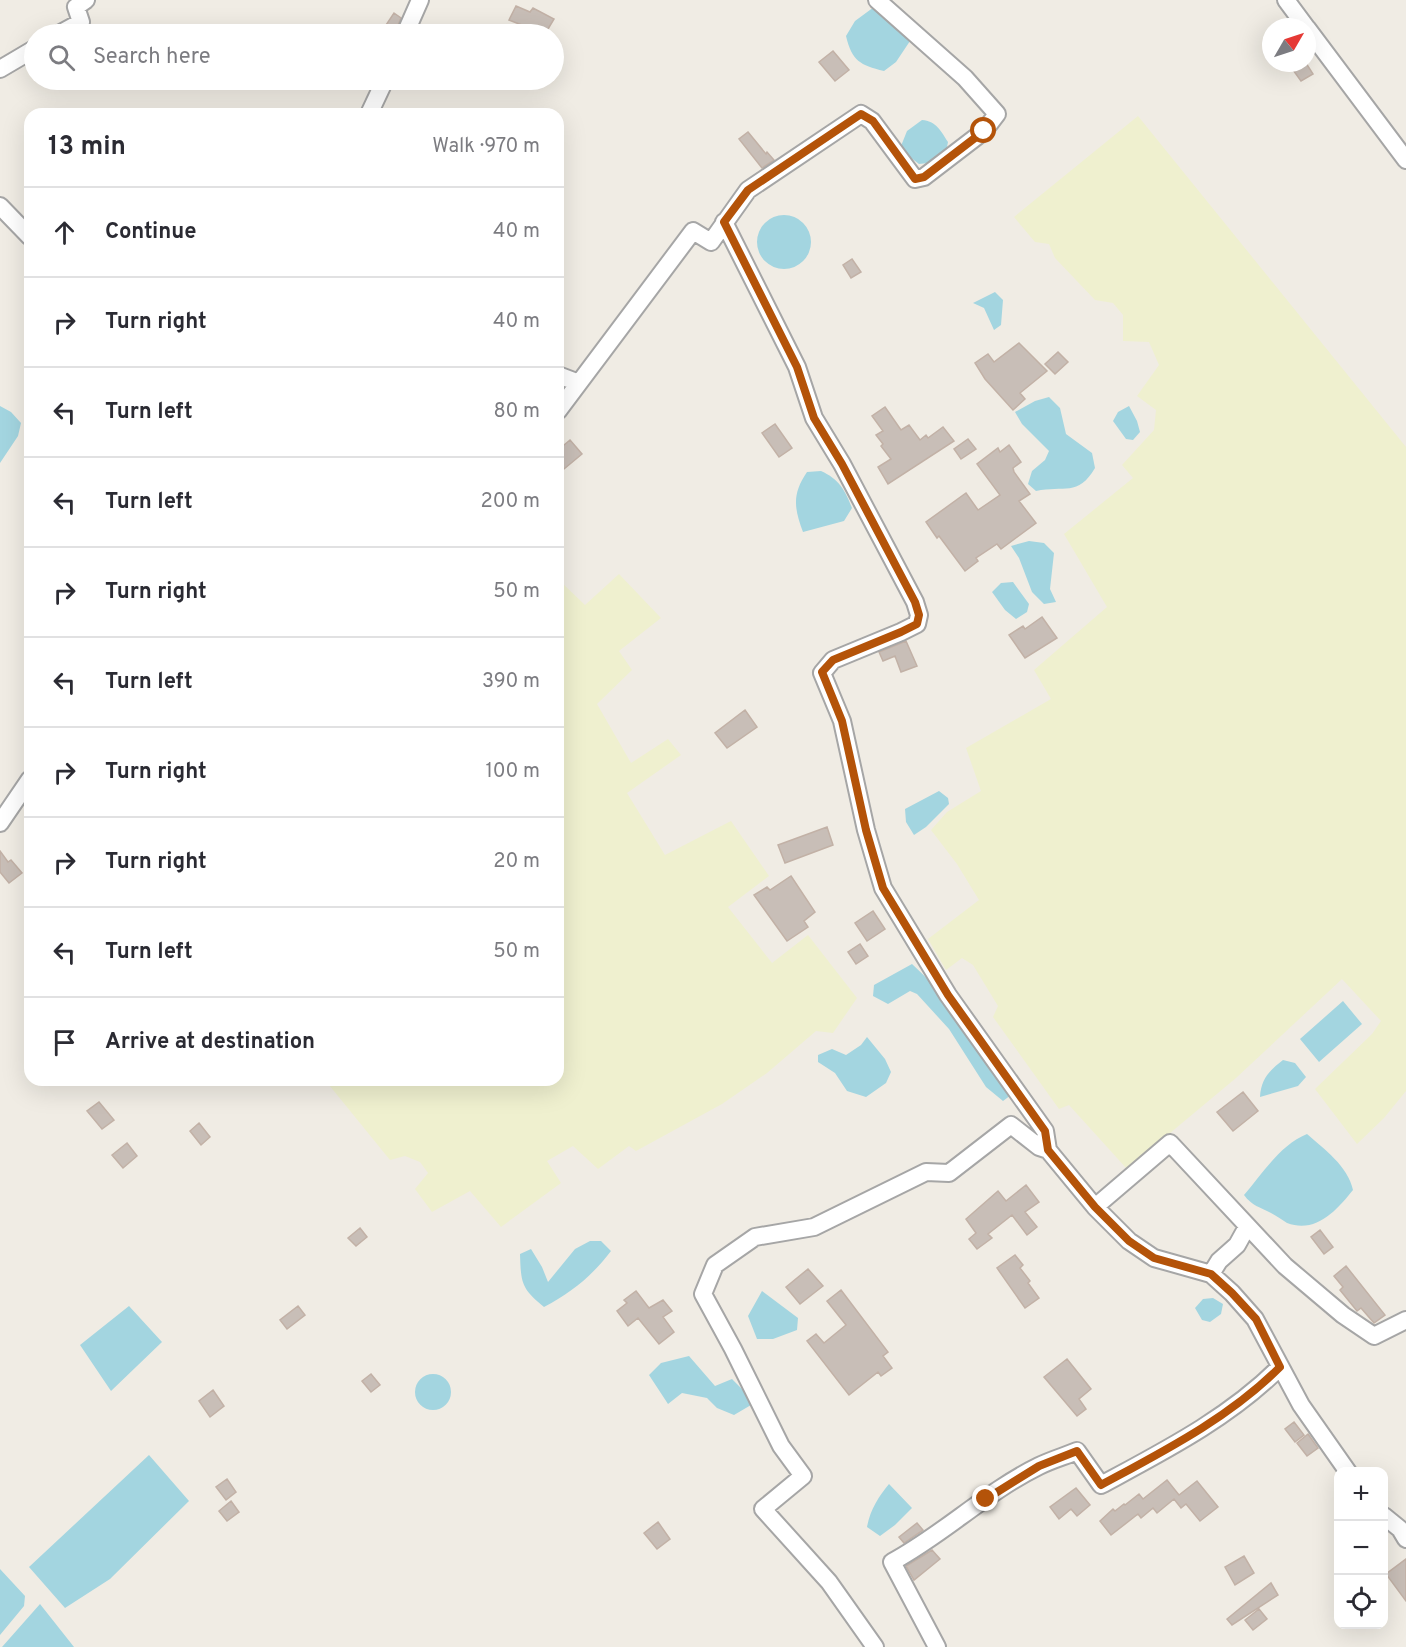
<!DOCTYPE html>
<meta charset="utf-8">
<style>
:root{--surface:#fff;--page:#f7f7f7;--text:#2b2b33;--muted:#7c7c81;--line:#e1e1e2}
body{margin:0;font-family:Overpass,sans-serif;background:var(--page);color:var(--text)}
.controls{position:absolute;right:18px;bottom:18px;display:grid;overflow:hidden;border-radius:12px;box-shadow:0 6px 24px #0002}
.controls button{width:54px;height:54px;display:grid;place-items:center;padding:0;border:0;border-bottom:2px solid var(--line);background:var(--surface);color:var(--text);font:30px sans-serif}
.compass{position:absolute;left:1262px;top:18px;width:54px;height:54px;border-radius:50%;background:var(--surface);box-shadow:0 6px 24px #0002;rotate:51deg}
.stop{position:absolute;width:18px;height:18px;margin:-14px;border:4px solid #b45309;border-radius:50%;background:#fff}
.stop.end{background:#b45309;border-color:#fff;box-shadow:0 2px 6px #0008}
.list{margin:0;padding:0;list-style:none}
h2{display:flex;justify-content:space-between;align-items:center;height:78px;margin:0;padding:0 24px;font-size:26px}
h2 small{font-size:20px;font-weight:400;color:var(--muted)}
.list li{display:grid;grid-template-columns:39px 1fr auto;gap:18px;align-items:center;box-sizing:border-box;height:90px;padding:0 24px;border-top:2px solid var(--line)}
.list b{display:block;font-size:22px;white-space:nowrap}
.list em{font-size:20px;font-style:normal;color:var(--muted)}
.icon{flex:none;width:33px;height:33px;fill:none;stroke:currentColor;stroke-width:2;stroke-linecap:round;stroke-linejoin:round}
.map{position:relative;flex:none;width:1406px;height:1647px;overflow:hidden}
.search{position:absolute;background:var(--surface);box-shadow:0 6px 24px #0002;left:24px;top:24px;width:540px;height:66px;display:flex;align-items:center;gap:15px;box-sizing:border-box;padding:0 21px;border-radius:33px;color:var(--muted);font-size:22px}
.panel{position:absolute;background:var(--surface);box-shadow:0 6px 24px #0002;left:24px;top:108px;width:540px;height:978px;border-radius:18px}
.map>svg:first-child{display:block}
</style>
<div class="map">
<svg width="1406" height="1647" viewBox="0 0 1406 1647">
<rect width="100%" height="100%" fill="#f0ece4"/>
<path fill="#eff0cf" d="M1138,116L1406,447V1091L1384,1118L1357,1144L1315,1089L1372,1034L1381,1021L1342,979L1236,1078L1127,1169L1069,1105L1059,1109L993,1017L998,1006L973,965L962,958L946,970L928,939L979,900L957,864L931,830L947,812L981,791L966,748L1051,699L1034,670L1107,607L1064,534L1133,478L1122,465L1154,430L1156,410L1137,396L1159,365L1149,342L1123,341V315L1113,303L1095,300L1055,258L1049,244L1035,242L1014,217Z
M619,574L661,618L619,651L632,670L597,704L631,763L668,739L681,755L627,793L665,855L731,821L769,876L728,907L772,963L808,935L857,998L833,1033L816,1031L767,1073L722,1104L636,1151L629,1146L598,1169L573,1146L547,1161L561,1183L501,1227L470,1191L432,1212L415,1189L428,1173L420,1162L405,1156L390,1160L325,1080H558V585L561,582L585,605Z"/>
<path fill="#a3d5e0" d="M874,7L907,31L910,41L896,62L884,71C860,65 852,61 846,36L855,21Z
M922,120C936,121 941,131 948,142L946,152L928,163L919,164L906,154L901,146L907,131Z
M757 242a27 27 0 1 1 54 0a27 27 0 1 1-54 0Z
M995,292L1003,300L1001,325L994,330L984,308L973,303Z
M1049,397L1060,408L1066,434L1092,453L1095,468C1078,497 1064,485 1036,491L1028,484L1032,471L1045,460L1049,451L1022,424L1015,412L1035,401Z
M0,406L11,412L21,423L18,436L0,463Z
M1129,406L1137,421L1140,432L1133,440L1126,439L1113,421L1118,412Z
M821,471C839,479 845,490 852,508L844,521L803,532C794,508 792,494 807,472Z
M1029,541L1044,543L1054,553L1050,589L1056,602L1044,604L1032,592L1019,558L1011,546Z
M1013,582L1029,604L1027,612L1016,619L1005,610L992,592L1001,583Z
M939,791L948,798L949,804L926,827L914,835L906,822L905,809Z
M912,964C951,999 981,1052 1011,1095L1003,1101L986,1087L949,1029L917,994L910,991L888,1004L873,996L874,985Z
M1343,1001L1362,1024L1319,1062L1300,1039Z
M867,1037L885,1059L891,1072L886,1083L866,1097L847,1091L835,1073L818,1062V1055L832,1049L846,1055L861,1045Z
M1283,1060L1295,1063L1306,1077L1298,1086L1260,1097C1261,1079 1269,1071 1283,1060Z
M1307,1134C1324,1149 1348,1166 1353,1190C1337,1210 1316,1234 1287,1223C1282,1220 1277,1216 1271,1213C1260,1207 1252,1206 1244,1195C1262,1174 1280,1145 1307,1134Z
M590,1241H601L611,1251C591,1277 572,1292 544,1307C521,1288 521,1283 520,1254L531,1249L542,1267L548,1282L575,1249Z
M762,1291L798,1318L797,1330L773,1339H757L748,1316Z
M1213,1298L1223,1304L1221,1314L1210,1322L1202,1320L1195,1308L1203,1299Z
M129,1306L162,1342L111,1391L80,1345Z
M689,1356L715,1386L732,1379L744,1391L751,1405L734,1415L717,1408L707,1398L682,1393L668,1404L649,1375L661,1363Z
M415 1392a18 18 0 1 1 36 0a18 18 0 1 1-36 0Z
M149,1455L189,1501L110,1579L65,1608L29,1567Z
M889,1484L912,1508L895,1525L880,1536L867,1527C870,1510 879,1496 889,1484Z
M0,1569L25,1596L24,1606L0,1635Z
M40,1604L74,1647H2Z"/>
<path fill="#c8beb7" stroke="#c2b1a6" stroke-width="1.5" d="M516,6L530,12L533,8L554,19L545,34L509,20Z
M394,13L401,18L395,32L393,34H380Z
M833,51L849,70L835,81L819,62Z
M1288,63H1306L1313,74L1301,81Z
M748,132L766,154L767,152L774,160L762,168L739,139Z
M852,259L861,272L851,278L843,265Z
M1019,343L1047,371L1020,393L1025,399L1013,410L985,379L975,363L988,354L994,362Z
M1058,352L1068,362L1055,374L1045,364Z
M885,407L901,430L909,425L920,440L926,435L928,438L943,427L954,441L888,484L878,467L891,459L881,446L883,444L876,435L883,431L872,416Z
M775,424L792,448L779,457L762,433Z
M968,439L976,449L961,459L954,449Z
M570,440L582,454L558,474V450Z
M1009,445L1021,462L1013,468L1014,472L1030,494L1019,501L1036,523L1001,549L997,544L976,558L978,561L965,571L939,536L937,538L926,522L966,493L978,510L1000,495L977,464L998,448L1000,452Z
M1042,617L1057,638L1025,658L1009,635L1023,626L1025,629Z
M906,641L917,666L901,672L895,656L883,661L879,652Z
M745,710L757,727L727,748L715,733Z
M827,827L833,845L785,863L778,845Z
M0,851L8,862L11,860L22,873L9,883L0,872Z
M791,876L815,912L804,921L808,927L787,941L754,895L767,887L770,890Z
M873,911L885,929L867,941L855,923Z
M860,944L868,956L856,964L848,952Z
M1243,1092L1258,1111L1233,1131L1217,1112Z
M99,1102L114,1120L102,1129L87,1111Z
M199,1123L210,1137L201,1145L190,1131Z
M127,1143L137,1156L123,1168L112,1155Z
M1026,1185L1039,1202L1025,1212L1037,1227L1027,1235L1012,1215L988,1234L992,1238L977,1249L969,1239L976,1233L966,1219L998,1191L1006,1201Z
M360,1228L367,1237L356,1246L348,1238Z
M1320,1230L1333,1247L1324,1254L1311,1237Z
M1015,1255L1023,1265L1020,1268L1030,1281L1028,1283L1039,1298L1025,1308L997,1268Z
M1346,1266L1385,1315L1374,1323L1361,1308L1357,1311L1340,1290L1343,1287L1334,1276Z
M808,1269L823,1286L800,1304L786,1287Z
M841,1290L888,1352L883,1356L892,1368L881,1376L878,1372L849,1395L807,1341L816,1334L824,1343L846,1325L827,1301Z
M636,1291L649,1308L663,1300L672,1311L663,1317L674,1332L659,1344L638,1318L628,1326L617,1311L627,1303L624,1300Z
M298,1306L305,1315L287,1329L280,1320Z
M1067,1359L1091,1389L1079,1399L1086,1409L1077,1416L1044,1377Z
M371,1374L380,1385L371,1392L362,1381Z
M213,1390L224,1406L210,1417L199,1401Z
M1294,1422L1304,1435L1295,1442L1285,1429Z
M1308,1434L1318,1448L1307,1456L1297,1443Z
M227,1479L236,1492L226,1500L216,1487Z
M1167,1480L1179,1495L1197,1481L1218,1507L1200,1521L1186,1504L1181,1508L1174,1499L1157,1513L1153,1508L1141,1518L1138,1514L1111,1535L1100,1521L1113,1509L1115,1511L1124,1504L1125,1505L1139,1494L1143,1499Z
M1076,1488L1090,1505L1077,1516L1071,1509L1059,1519L1050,1507Z
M231,1501L239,1512L227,1521L219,1511Z
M658,1522L670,1539L657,1549L644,1533Z
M917,1523L923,1530L904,1543L899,1537Z
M932,1550L940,1559L914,1580L906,1566Z
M1244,1556L1254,1573L1235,1585L1225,1567Z
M1406,1559V1601L1386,1574Z
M1271,1583L1278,1595L1232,1625L1227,1619Z
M1259,1609L1267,1619L1253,1630L1245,1620Z"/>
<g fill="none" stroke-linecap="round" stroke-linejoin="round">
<defs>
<path id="street" d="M1286,0L1306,27
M1307,28L1406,160
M59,34L81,22L76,7L86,0
M405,34L420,0
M0,69L34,49
M369,114L385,80
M0,206L30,237
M724,222L797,367L814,418L842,464L915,602L919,615L917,624L901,632L833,660L822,673L842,721L866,830L883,888L948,995L1045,1131L1048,1150L1095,1207L1129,1241L1154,1258L1211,1274L1232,1293L1255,1319L1301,1405L1348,1472
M558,375L579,383
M558,411L693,231L711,242L748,190L861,114L872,121L915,179L924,177L984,131L997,114L965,78L877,0
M0,823L30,779
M1095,1207L1170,1143L1285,1266L1343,1315L1374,1336L1406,1320
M1211,1274L1219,1261L1237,1245L1247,1227
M1384,1516L1400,1529L1406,1539
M875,1647L829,1582L763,1509L803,1476L781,1446L733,1349L703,1294L715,1265L755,1237L814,1227L926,1172L949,1173L1011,1125L1039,1147L1048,1150
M937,1647L892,1562C944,1534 986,1492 1039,1466C1051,1460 1065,1456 1077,1451L1101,1485C1164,1451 1229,1418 1280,1367"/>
</defs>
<use href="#street" stroke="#a6a6a6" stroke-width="20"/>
<use href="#street" stroke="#fff" stroke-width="16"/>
</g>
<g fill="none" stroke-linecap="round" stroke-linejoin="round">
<path stroke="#b45309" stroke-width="8" d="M984,131L924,177L915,179L873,121L861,114L748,190L724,222L797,367L814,418L842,464L915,602L919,615L917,624L901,632L833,660L822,672L842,721L866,830L883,888L948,995L1045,1131L1048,1150L1095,1207L1129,1241L1154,1258L1211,1274L1232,1293L1256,1319L1280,1367C1229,1418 1164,1451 1101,1485L1077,1451L1039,1466L986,1499"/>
</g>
</svg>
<div class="controls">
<button>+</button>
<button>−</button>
<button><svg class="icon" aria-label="locate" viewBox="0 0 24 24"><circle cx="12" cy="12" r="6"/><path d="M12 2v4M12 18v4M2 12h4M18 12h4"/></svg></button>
</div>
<svg class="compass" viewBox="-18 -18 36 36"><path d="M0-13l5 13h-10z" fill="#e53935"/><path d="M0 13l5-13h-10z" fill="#7c7c81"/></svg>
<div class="stop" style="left:984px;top:131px"></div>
<div class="stop end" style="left:986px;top:1499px"></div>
<div class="search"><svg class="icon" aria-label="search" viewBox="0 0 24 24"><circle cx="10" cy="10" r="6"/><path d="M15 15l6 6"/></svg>Search here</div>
<section class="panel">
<h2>13 min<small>Walk · 970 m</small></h2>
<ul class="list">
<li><svg class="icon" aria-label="ahead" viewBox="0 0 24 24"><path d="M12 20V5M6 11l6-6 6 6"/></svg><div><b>Continue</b></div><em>40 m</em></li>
<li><svg class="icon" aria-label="right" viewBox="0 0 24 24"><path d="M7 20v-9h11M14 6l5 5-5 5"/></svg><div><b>Turn right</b></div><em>40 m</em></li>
<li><svg class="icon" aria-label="left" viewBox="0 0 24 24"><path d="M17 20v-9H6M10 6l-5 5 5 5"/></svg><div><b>Turn left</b></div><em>80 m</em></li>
<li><svg class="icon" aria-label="left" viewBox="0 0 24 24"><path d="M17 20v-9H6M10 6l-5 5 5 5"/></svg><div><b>Turn left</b></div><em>200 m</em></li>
<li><svg class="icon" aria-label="right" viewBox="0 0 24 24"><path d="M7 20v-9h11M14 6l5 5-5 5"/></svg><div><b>Turn right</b></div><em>50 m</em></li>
<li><svg class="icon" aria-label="left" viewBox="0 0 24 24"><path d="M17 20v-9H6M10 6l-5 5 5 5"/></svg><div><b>Turn left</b></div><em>390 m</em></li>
<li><svg class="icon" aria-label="right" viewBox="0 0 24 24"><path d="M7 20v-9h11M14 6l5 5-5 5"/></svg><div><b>Turn right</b></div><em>100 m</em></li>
<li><svg class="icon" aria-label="right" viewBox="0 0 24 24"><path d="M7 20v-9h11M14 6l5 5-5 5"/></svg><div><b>Turn right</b></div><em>20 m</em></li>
<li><svg class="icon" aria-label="left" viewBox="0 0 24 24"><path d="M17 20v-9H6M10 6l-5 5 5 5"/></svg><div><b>Turn left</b></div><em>50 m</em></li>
<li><svg class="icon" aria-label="arrive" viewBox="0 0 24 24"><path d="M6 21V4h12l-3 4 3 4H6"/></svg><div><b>Arrive at destination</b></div></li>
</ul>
</section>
</div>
